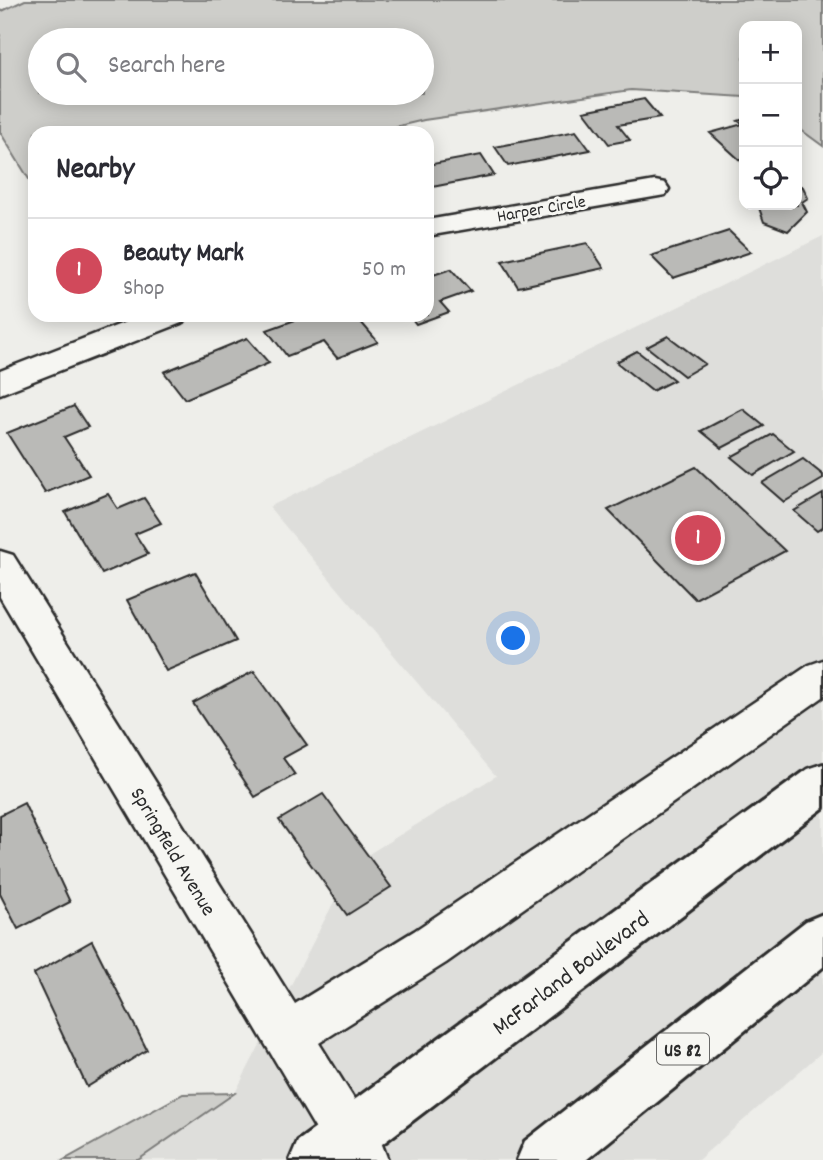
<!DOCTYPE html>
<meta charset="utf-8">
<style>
:root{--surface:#fff;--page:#f7f7f7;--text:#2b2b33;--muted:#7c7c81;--line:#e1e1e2;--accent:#d1495b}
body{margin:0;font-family:Dekko,sans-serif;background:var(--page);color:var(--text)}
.controls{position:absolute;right:21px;top:21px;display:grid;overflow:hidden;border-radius:14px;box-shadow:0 4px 18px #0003}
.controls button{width:63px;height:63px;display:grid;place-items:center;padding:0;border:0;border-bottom:2px solid var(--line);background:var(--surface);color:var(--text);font:35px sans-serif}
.you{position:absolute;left:514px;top:639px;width:24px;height:24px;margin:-18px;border:5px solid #fff;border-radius:50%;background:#1a73e8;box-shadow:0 0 0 10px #1a73e833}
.badge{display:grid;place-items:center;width:46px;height:46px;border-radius:50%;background:var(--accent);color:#fff;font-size:23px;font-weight:700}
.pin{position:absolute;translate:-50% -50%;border:4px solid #fff;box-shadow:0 2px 7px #0006}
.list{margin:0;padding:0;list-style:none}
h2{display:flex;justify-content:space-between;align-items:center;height:91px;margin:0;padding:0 28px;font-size:30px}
h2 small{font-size:23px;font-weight:400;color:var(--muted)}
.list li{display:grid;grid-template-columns:46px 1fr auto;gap:21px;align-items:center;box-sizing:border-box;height:105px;padding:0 28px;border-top:2px solid var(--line)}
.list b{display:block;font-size:26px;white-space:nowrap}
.list p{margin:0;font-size:23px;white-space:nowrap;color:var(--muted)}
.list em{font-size:23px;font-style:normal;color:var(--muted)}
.icon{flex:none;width:38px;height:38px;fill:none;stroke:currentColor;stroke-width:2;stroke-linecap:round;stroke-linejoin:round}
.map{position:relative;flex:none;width:823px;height:1160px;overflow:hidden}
.search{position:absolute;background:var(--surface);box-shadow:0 4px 18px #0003;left:28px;top:28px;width:406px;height:77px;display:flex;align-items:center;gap:18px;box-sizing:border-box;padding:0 24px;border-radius:38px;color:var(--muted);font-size:26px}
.panel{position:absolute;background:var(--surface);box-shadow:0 4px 18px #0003;left:28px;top:126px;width:406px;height:196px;border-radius:21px}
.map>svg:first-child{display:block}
</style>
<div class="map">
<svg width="823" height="1160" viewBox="0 0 823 1160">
<rect width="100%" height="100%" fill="#eeeeea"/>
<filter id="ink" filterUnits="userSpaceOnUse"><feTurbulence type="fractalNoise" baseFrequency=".0143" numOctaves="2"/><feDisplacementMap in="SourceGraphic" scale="14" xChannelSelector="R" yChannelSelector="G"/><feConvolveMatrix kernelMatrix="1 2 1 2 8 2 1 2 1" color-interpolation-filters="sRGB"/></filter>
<g filter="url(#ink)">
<path fill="#dededb" d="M823,236V1051L698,1160H138L235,1093L354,863L496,776L269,507Z"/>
<path fill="#cececa" stroke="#7c7c7a" stroke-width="2" fill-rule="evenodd" d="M25,0H823V146L797,127V26H744V97L631,90L424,120L369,133H35V189L0,132V12ZM40,40H422V93H40Z
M235,1093L138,1160H64L183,1094Z"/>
<path fill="#babab7" stroke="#2b2b2b" stroke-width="2" d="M644,99L660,118L618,125L630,140L609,144L584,111Z
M744,119V160L741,161L710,133L743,124L738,121Z
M576,131L590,150L508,166L495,147Z
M481,155L494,175L427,188V165Z
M797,184L803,187L808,198L802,202L807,212L788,231L764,222L759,208L754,205H797Z
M729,231L751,252L673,278L651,256Z
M587,243L604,268L518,287L502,261Z
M451,269L471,291L440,302L449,312L416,324L409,315H427V277Z
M309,315H355L378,342L337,358L324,342L287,356L267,330Z
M668,336L705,364L684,376L647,347Z
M247,338L269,363L185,399L164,372Z
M637,351L674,380L652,391L616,362Z
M74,406L88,427L64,437L89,475L45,493L7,433Z
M743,409L764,426L722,448L701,431Z
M773,434L794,451L753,475L731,457Z
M803,459L823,475V479L784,502L762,483Z
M696,467L785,551L695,599L608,510Z
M108,494L118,509L144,498L161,523L135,534L148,554L102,574L65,512Z
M823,494V527L817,531L794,511Z
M195,572L236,641L166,671L127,600Z
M254,671L307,745L283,758L295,775L255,797L193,703Z
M323,794L391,887L347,915L279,820Z
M24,803L70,902L18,929L0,894V815Z
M92,941L147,1050L87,1087L34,974Z"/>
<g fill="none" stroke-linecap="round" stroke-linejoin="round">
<defs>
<path id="minor" d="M655,181L665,183L669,189L665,195L427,236V220Z
M144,315H188L184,322L0,394V371Z
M0,551L13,555L295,1004L414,931L809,665L823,660V697L446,963L319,1043L381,1142L388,1160H334L0,597Z"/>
<path id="trunk" d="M823,764V808L361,1160H290L298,1141L808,769Z
M823,914V967L586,1160H517L525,1141L806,921Z"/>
</defs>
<use href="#minor" stroke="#2b2b2b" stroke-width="5"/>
<use href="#trunk" stroke="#2b2b2b" stroke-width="6"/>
<use href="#minor" fill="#f6f6f2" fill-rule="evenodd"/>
<use href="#trunk" fill="#f6f6f2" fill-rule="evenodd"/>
</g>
</g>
<g text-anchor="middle" stroke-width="6" stroke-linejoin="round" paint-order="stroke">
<g font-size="18" fill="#2b2b2b" stroke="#f6f6f2">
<text transform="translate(541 208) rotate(-10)" y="6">Harper Circle</text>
</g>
<rect fill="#f6f6f2" stroke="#686867" stroke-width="2" x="657" y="1033.5" width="52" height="31" rx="5"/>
<g font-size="19" font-weight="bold" fill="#2b2b2b">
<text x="683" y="1056">US 82</text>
</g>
<g font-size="21" fill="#2b2b2b" stroke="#f6f6f2">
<text transform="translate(174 851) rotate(59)" y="7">Springfield Avenue</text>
</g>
<g font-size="24" fill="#2b2b2b" stroke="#f6f6f2">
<text transform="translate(570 972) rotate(-37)" y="8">McFarland Boulevard</text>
</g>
</g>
</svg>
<div class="controls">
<button>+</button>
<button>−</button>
<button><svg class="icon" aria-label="locate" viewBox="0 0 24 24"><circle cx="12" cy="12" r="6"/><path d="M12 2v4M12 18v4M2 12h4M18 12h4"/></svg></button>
</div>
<div class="you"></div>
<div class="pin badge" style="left:698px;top:538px">1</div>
<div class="search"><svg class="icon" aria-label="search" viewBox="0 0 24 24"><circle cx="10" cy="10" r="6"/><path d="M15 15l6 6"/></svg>Search here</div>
<section class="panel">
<h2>Nearby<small></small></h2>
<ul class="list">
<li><span class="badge">1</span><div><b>Beauty Mark</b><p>Shop</p></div><em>50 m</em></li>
</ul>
</section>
</div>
